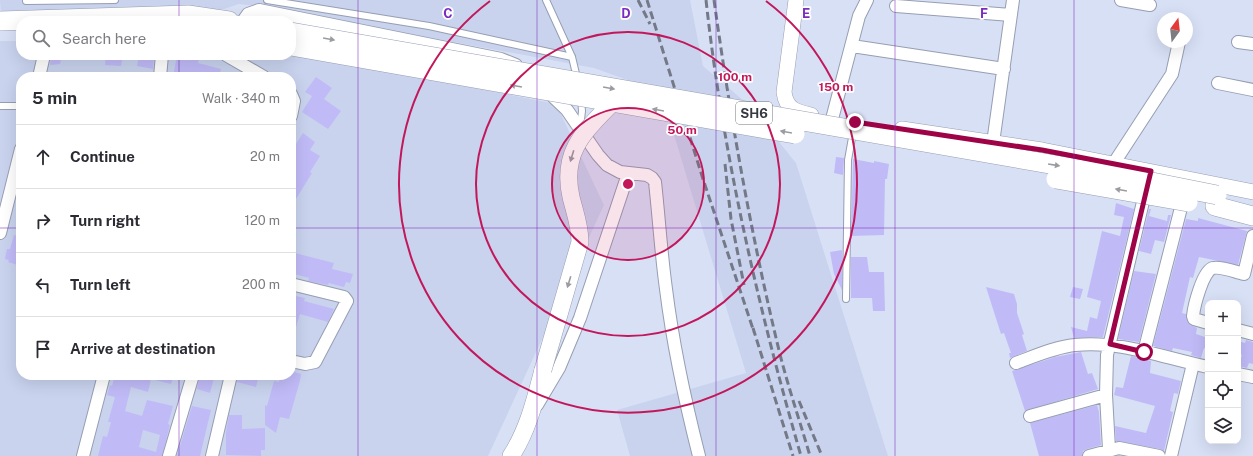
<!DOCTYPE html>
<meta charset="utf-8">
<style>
:root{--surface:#fff;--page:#f2f2f3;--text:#2b2b33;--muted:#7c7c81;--line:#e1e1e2}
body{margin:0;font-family:"Public Sans",sans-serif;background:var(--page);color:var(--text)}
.controls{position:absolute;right:12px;bottom:12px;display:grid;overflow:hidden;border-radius:8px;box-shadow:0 4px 16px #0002}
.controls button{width:36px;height:36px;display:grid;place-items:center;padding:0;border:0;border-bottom:1px solid var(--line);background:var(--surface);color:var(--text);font:20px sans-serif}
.compass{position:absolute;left:1157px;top:12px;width:36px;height:36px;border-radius:50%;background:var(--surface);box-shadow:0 4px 16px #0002;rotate:15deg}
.stop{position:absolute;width:12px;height:12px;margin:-9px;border:3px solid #9e0247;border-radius:50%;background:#fff}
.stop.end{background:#9e0247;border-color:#fff;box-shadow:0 1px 4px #0008}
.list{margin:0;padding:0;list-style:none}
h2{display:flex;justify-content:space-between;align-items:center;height:52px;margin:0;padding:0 16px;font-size:17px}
h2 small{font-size:13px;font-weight:400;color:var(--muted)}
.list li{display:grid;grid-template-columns:26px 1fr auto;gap:12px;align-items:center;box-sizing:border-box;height:64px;padding:0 16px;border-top:1px solid var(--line)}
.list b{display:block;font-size:15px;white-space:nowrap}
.list em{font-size:13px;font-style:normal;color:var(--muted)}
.icon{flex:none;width:22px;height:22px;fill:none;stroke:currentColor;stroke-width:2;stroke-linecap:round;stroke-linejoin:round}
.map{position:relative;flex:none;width:1253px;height:456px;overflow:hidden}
.search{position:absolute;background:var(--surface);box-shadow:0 4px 16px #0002;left:16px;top:16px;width:280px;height:44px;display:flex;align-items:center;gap:10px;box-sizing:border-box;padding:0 14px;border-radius:16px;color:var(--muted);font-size:15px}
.panel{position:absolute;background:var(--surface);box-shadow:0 4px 16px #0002;left:16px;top:72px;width:280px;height:308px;border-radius:16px}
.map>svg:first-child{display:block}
</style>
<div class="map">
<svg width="1253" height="456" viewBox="0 0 1253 456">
<rect width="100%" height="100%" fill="#d8e0f6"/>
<path fill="#c9d3ee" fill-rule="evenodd" d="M0,0H690L703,66L751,107L796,163L888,456H630L617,410L746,373L661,92L594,68L264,7L239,4L224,9L1,15Z
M0,41H21V55H291V51L556,104L604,205L488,456H0ZM21,77H291V375H21Z"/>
<path fill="#c0bbf7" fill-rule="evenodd" d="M51,55H62L60,64L50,65Z
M106,55H123L121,66L105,65Z
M139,55H154L153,69L137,66Z
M177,55H200L198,63L221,69L219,77H173Z
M316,77L332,88L324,99L341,111L328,129L302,112L312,96L305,92Z
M303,133L315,142L310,150L320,156L310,172L312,173L291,207V152Z
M836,157L844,158L843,175L834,173Z
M853,159L874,163V161L889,164L887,179H885L884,235L851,236Z
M1116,203L1134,209L1103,337L1074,338L1071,327L1087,331L1090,317L1097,319L1101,301L1087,297L1102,231L1120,236L1124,217L1114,215Z
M1149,209H1151L1149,216L1167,221L1168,215H1171L1164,242L1155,240L1151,254L1139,251Z
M1198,218L1247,231L1238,265L1199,257L1193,278L1190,277L1182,313L1186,314L1189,324L1197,328L1196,334L1208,338V350L1204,348L1201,358L1191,355L1192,352L1173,348L1172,351L1153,346L1186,219L1198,221Z
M14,235L21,237V266L8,262L9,260L5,259L7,249H10Z
M842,250V290L834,274L830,252Z
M291,252L334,263L332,269L353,274L350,283L346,282L344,287L329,283L328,285L308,281L309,278L291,273Z
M851,257H867L869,272H884L885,311H873L872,298H851Z
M1134,271L1156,274L1139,342L1118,339Z
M986,287L1014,294L1017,304V313L1024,334L1022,335L1027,351L1010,358L1009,353H1011L1004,333L1001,334Z
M1073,287L1083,289L1080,299L1070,297Z
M291,295L305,298L304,301L334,309L328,322L300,314L294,334H291Z
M1246,340L1253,342V364L1249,363L1247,368L1238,366L1242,355L1238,354V341L1245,343Z
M1081,352L1088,374L1092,373L1098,389L1025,411L1012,371L1055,357Z
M1131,356L1151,361L1150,373L1181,381L1178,394L1174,393L1170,411L1173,412L1164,451L1160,449L1116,441L1115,426L1146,433L1155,406L1114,395L1116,387L1123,388Z
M291,371L301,374L300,381L289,419L280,417L276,433L265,425V405L267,406L274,381L279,382L280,375H291Z
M115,375H136L146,378L147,375H174L171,384L151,379L148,392L131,387L125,411L142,416L147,400L173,406L168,424L170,425L162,456H98L103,436L107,437L111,422H108L115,397L107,395L110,385L112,386ZM143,430L160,435L156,452L139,447Z
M200,375L214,378L210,393L197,389Z
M238,375H259L256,387L237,382Z
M1097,405L1099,412L1101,445L1087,449L1083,451L1082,456H1039L1030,423Z
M192,406L211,410L200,456H177Z
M229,415H242V429L265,428V450H261V456L226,455V432Z"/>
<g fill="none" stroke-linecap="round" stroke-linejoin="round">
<defs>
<path id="service" d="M267,0L429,26L572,57
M546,0L572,57L577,78
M26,1L115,0
M0,106H21
M580,128L582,111L581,99
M846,299L848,160L853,132"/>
<path id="minor" d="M1121,0L1150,5
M896,6L1011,15
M243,21L248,14L259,10L501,59L516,65
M1238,42L1253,44
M852,46L1004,69
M226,55L264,77
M39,77L44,55
M160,77L162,55
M1218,83L1253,90
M547,91L567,110L598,155L607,165L620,172L647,175L652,178L655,182C659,218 661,253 666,289C673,345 685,401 699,456
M291,94L294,101L291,116
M832,119L859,16L867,0
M993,143L1013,0
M1114,163L1172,74L1179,42
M0,233L21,149
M291,284L344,297L347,301L315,362L305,364L291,361
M1208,323L1194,319L1193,316C1194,306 1203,270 1213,268C1221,266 1235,272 1244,274L1253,236
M1238,330L1253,334
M1144,352L1184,196
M1016,363C1035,356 1055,347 1075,345C1120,340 1164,358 1208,367
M1238,374L1253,377
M537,405L559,368L580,318L628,174
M1030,416L1106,395
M1109,449L1106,395L1107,355L1146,189
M83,456L104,375
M169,456L193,375
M212,456L231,375
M1089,456L1119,448L1159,456
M1171,456L1193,364"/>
<path id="tertiary" d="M796,0L784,92C786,109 796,112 811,115
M902,129L1042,150L1253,192"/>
<path id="secondary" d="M511,456C528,430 535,400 543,370"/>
<path id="primary" d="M0,21L188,15L229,21
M1215,206L1253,216"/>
</defs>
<use href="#service" stroke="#969eb2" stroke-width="8"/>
<use href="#minor" stroke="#969eb2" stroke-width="14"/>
<use href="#tertiary" stroke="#969eb2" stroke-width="16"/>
<use href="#secondary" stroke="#969eb2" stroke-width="18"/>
<use href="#primary" stroke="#969eb2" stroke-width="20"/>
<use href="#service" stroke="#fff" stroke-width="6"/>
<use href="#minor" stroke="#fff" stroke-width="12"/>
<use href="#tertiary" stroke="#fff" stroke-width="15"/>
<use href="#secondary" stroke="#fff" stroke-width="17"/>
<use href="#primary" stroke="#fff" stroke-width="19"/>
<path stroke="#747987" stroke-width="3" stroke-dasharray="8 4" stroke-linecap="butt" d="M638,0L650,24
M647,0L703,179L754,332
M706,0C723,155 758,307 801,456
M714,0C730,115 750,229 777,342C786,381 799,418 810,456
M725,164L731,219L744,285
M753,328L793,456
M799,401L822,456"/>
<defs>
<path id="secondary-bridge" d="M543,370L580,242C580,226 575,213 571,197C561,152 584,132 612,103"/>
<path id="primary-bridge" d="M291,32L1142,180L1217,195
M291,46L795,134
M1056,179L1188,202"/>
</defs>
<use href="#secondary-bridge" stroke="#969eb2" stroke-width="18" stroke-linecap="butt"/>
<use href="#primary-bridge" stroke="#969eb2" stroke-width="20" stroke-linecap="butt"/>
<use href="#secondary-bridge" stroke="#fff" stroke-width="17"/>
<use href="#primary-bridge" stroke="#fff" stroke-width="19"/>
</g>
<defs><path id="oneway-solid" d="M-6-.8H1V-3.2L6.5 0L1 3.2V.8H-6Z"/></defs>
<g fill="#9a9ca0">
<use href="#oneway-solid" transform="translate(329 39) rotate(10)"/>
<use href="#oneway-solid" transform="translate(516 86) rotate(-170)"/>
<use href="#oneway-solid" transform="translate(609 88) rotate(10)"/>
<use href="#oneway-solid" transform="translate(658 110) rotate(-170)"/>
<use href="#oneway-solid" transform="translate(786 132) rotate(-170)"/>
<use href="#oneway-solid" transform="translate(572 156) rotate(107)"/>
<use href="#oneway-solid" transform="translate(1054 165) rotate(9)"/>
<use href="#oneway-solid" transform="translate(1121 190) rotate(-170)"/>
<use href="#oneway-solid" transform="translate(569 282) rotate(107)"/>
</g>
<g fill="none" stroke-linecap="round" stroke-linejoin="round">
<path stroke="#9e0247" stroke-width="5" d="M855,122L1042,150L1151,171L1110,344L1144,352"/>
</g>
<path fill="none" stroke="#7b2cbf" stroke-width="1" stroke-opacity="0.55" d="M179,0V21M358,0V456M537,0V456M716,0V456M895,0V456M1074,0V456M179,55V77M0,228H21M291,228H1253M179,375V456"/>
<circle cx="628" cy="184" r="76" fill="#c2185b" fill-opacity=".12"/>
<g fill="none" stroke="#c2185b" stroke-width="2">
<circle cx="628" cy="184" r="76"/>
<circle cx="628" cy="184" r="152"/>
<path d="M766 1A229 229 0 1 1 490 1"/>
</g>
<g text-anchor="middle" stroke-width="3.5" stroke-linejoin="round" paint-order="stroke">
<rect fill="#fff" stroke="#72747b" stroke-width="1" x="736" y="102" width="36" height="22" rx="3"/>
<g font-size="13" font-weight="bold" fill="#363942">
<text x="754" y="118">SH6</text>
</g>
</g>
<g font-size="13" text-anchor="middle" font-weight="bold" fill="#7b2cbf" stroke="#fff" stroke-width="3.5" stroke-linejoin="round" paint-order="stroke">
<text x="448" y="18">C</text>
<text x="626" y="18">D</text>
<text x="806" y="18">E</text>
<text x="984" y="18">F</text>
</g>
<circle cx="628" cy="184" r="6" fill="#c2185b" stroke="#fff" stroke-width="2"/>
<g font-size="12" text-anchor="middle" font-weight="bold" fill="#c2185b" stroke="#fff" stroke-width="3.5" stroke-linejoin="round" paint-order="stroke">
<text x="735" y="81">100 m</text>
<text x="836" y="91">150 m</text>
<text x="682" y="134">50 m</text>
</g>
</svg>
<div class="controls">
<button>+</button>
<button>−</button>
<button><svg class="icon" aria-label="locate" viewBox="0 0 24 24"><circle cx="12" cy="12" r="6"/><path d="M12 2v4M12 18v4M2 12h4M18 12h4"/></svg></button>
<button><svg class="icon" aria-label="layers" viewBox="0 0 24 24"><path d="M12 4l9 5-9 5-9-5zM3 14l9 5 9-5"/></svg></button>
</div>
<svg class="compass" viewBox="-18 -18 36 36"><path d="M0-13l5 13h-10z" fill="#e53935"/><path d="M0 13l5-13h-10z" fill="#7c7c81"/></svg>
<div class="stop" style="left:1144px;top:352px"></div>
<div class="stop end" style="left:855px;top:122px"></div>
<div class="search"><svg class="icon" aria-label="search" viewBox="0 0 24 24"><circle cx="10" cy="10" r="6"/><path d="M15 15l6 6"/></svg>Search here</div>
<section class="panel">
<h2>5 min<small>Walk · 340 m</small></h2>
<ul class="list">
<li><svg class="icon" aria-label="ahead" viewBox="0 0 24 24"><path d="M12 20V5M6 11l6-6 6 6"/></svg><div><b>Continue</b></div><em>20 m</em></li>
<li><svg class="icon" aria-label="right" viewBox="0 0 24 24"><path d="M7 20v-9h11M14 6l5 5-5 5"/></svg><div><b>Turn right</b></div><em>120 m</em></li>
<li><svg class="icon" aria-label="left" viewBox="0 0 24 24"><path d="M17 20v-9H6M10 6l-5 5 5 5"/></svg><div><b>Turn left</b></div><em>200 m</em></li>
<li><svg class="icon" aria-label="arrive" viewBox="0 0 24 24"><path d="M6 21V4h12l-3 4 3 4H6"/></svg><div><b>Arrive at destination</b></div></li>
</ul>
</section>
</div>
